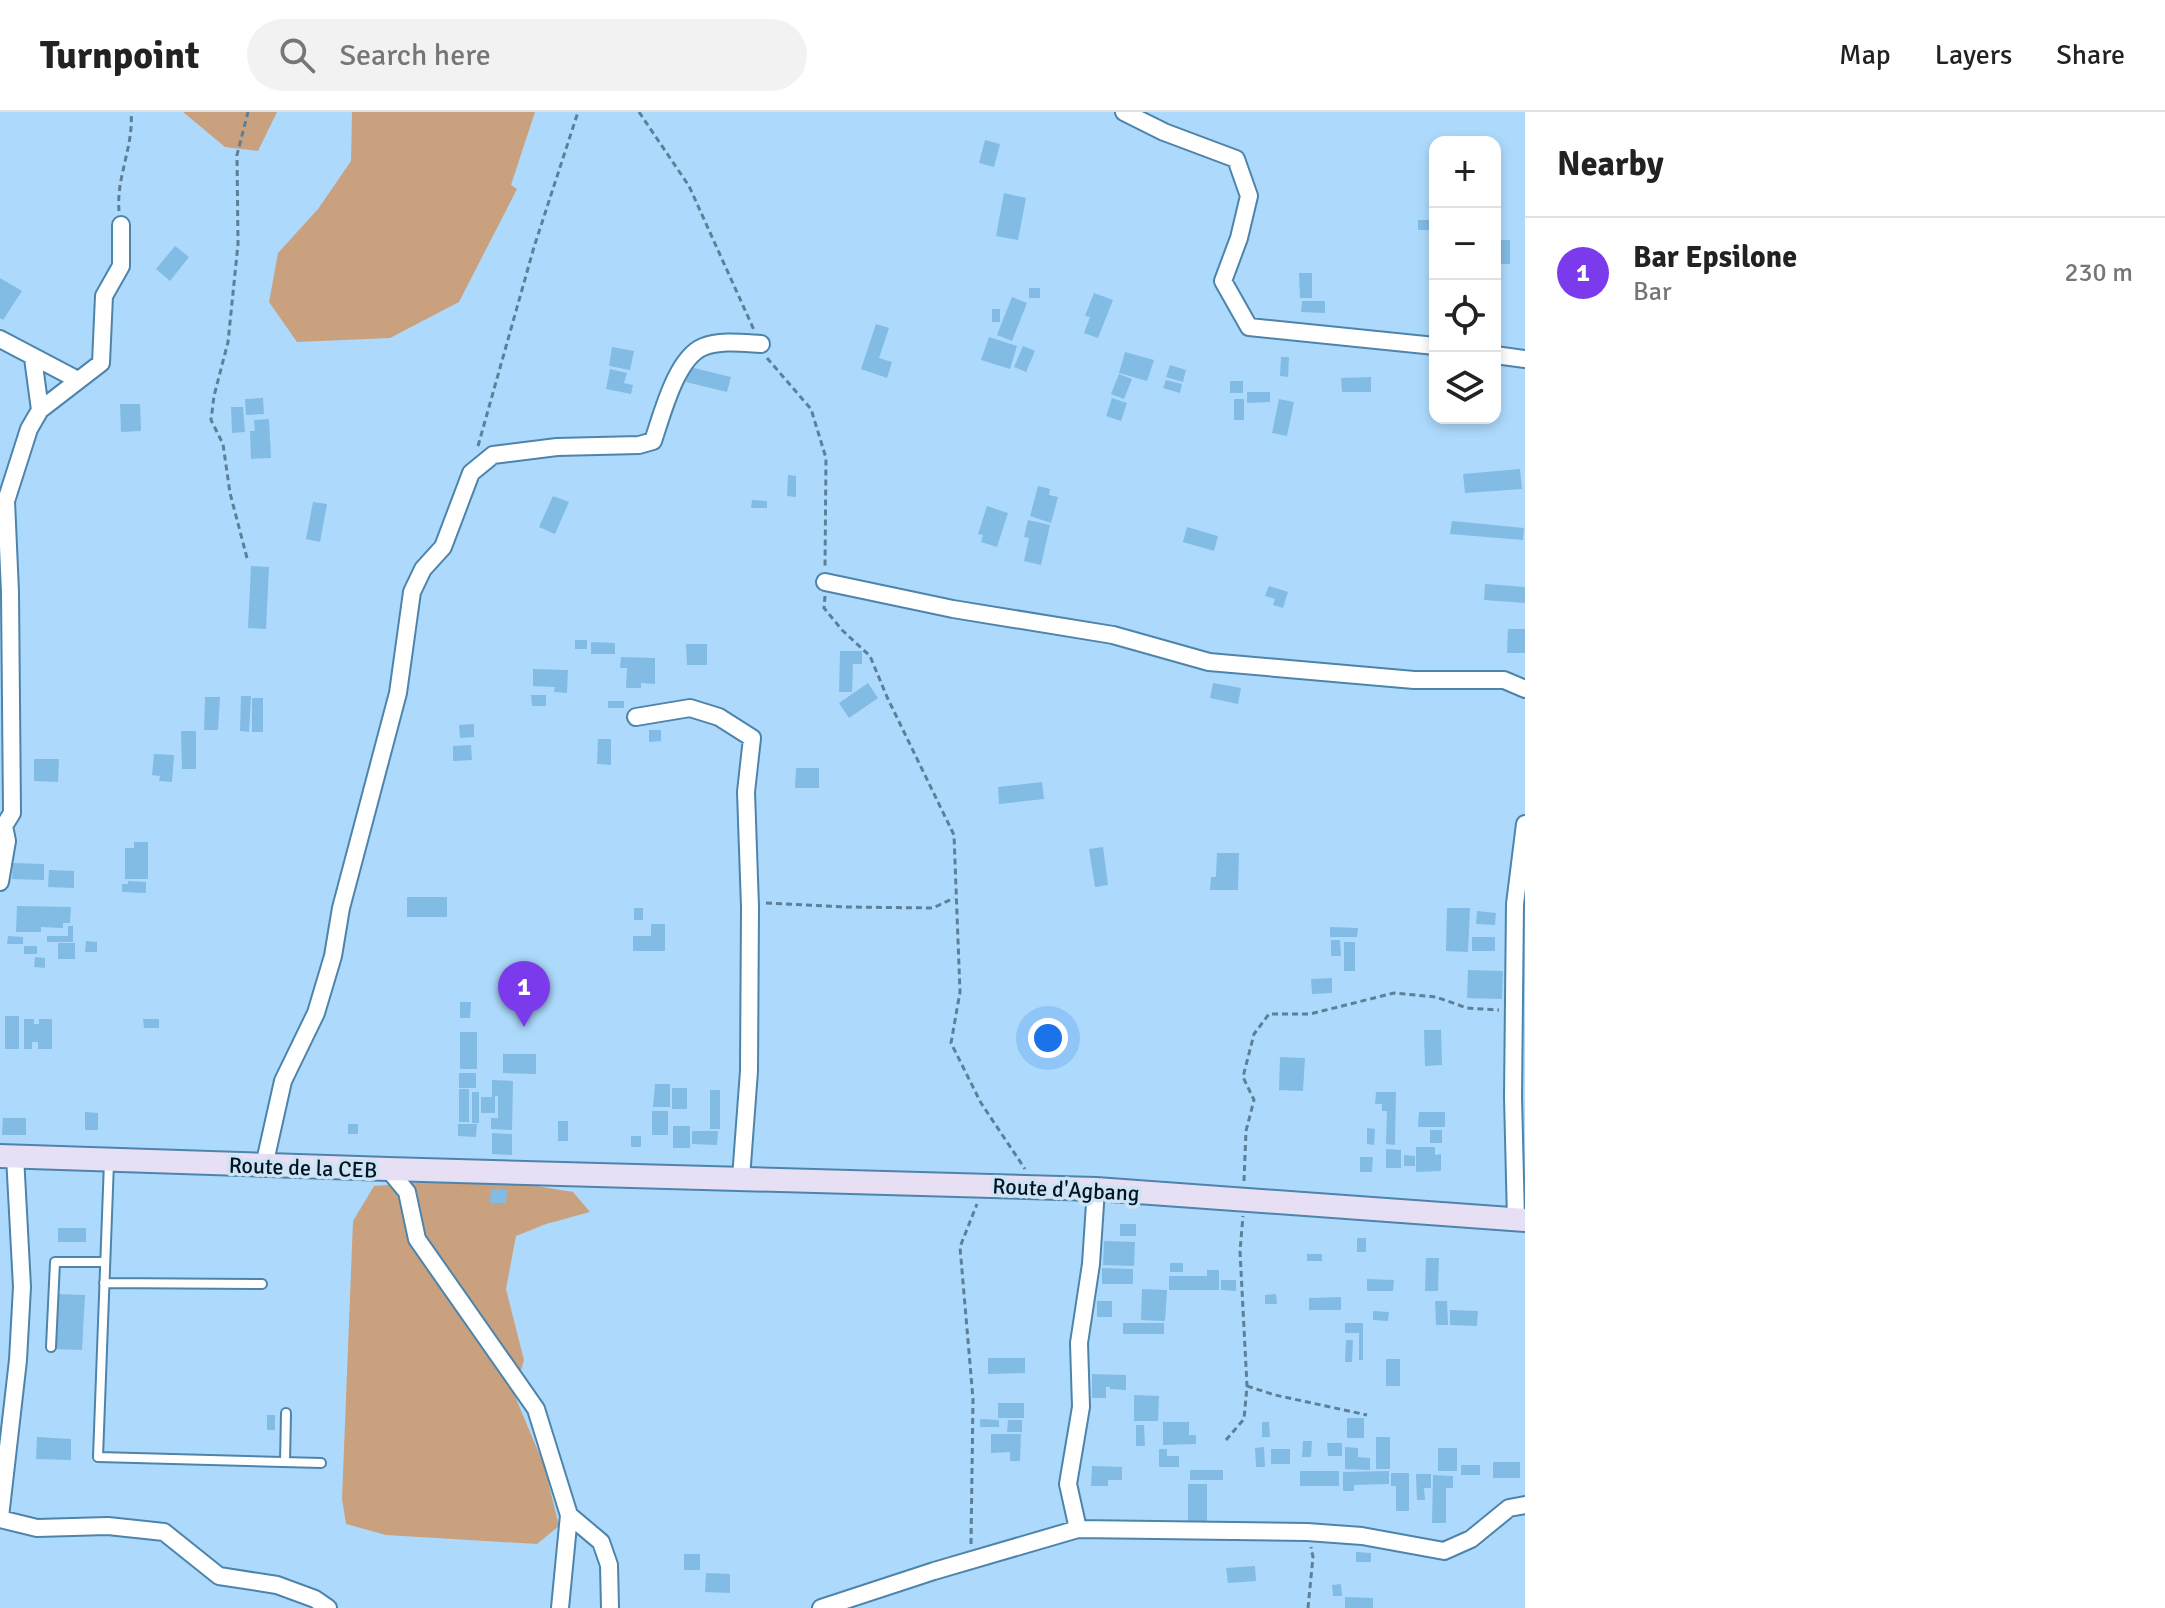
<!DOCTYPE html>
<meta charset="utf-8">
<style>
:root{--surface:#fff;--page:#f2f2f2;--text:#222;--muted:#767676;--line:#e0e0e0;--accent:#7c3aed}
body{margin:0;font-family:Signika,sans-serif;background:var(--page);color:var(--text)}
.controls{position:absolute;right:24px;top:24px;display:grid;overflow:hidden;border-radius:16px;box-shadow:0 4px 12px #0003}
.controls button{width:72px;height:72px;display:grid;place-items:center;padding:0;border:0;border-bottom:2px solid var(--line);background:var(--surface);color:var(--text);font:40px sans-serif}
.you{position:absolute;left:1048px;top:926px;width:28px;height:28px;margin:-20px;border:6px solid #fff;border-radius:50%;background:#1a73e8;box-shadow:0 0 0 12px #1a73e833}
.badge{display:grid;place-items:center;width:52px;height:52px;border-radius:50%;background:var(--accent);color:#fff;font-size:26px;font-weight:700}
.pin{position:absolute;translate:-50% -66px;filter:drop-shadow(0 2px 4px #0008)}
.pin::after{content:'';position:absolute;top:42px;width:28px;height:24px;background:inherit;clip-path:polygon(0 0,100% 0,50% 100%)}
.list{margin:0;padding:0;list-style:none}
h2{display:flex;justify-content:space-between;align-items:center;height:104px;margin:0;padding:0 32px;font-size:34px}
h2 small{font-size:26px;font-weight:400;color:var(--muted)}
.list li{display:grid;grid-template-columns:52px 1fr auto;gap:24px;align-items:center;box-sizing:border-box;height:112px;padding:0 32px;border-top:2px solid var(--line)}
.list b{display:block;font-size:30px;white-space:nowrap}
.list p{margin:0;font-size:26px;white-space:nowrap;color:var(--muted)}
.list em{font-size:26px;font-style:normal;color:var(--muted)}
.icon{flex:none;width:44px;height:44px;fill:none;stroke:currentColor;stroke-width:2;stroke-linecap:round;stroke-linejoin:round}
.map{position:relative;flex:none;width:1525px;height:1496px;overflow:hidden}
header{display:flex;align-items:center;gap:48px;box-sizing:border-box;height:112px;padding:0 40px;background:var(--surface);border-bottom:2px solid var(--line)}
header strong{font-size:38px}
nav{display:flex;gap:44px;margin-inline-start:auto;font-size:28px}
.search{width:560px;height:72px;background:var(--page);display:flex;align-items:center;gap:20px;box-sizing:border-box;padding:0 28px;border-radius:44px;color:var(--muted);font-size:30px}
main{display:flex}
aside{flex:1;background:var(--surface)}
.map>svg:first-child{display:block}
</style>
<header>
<strong>Turnpoint</strong>
<div class="search"><svg class="icon" aria-label="search" viewBox="0 0 24 24"><circle cx="10" cy="10" r="6"/><path d="M15 15l6 6"/></svg>Search here</div>
<nav><a>Map</a><a>Layers</a><a>Share</a></nav>
</header>
<main>
<div class="map">
<svg width="1525" height="1496" viewBox="0 0 1525 1496">
<rect width="100%" height="100%" fill="#addafc"/>
<path fill="#caa17f" d="M183,0H277L258,39L225,35Z
M352,0H535L511,73L517,77L459,190L390,226L297,230L269,190L278,141L318,97L351,49Z
M437,1069H505L573,1080L590,1100L546,1112L516,1124L506,1177L524,1248L514,1282L544,1353L559,1414L537,1432L386,1423L346,1412L342,1387L353,1109L374,1074Z"/>
<path fill="#82bbe4" d="M985,28L1000,32L994,55L979,51Z
M1004,81L1026,86L1018,128L996,124Z
M1418,108H1435V118H1418Z
M1495,128H1510V152H1495Z
M175,134L189,145L170,169L156,157Z
M1299,161H1312V186H1300Z
M0,166L22,179L3,208L0,206Z
M1029,176H1040V186H1029Z
M1094,181L1113,188L1098,226L1084,221L1090,205L1085,204Z
M1012,185L1027,191L1012,229L997,223Z
M1302,189H1325V201L1301,200Z
M992,197H1000V210H992Z
M876,212L889,216L879,246L892,250L887,266L861,257Z
M989,225L1017,234L1010,257L981,248Z
M1023,234L1035,239L1026,260L1014,255Z
M612,235L634,239L630,258L609,254Z
M1125,240L1154,248L1147,269L1119,261Z
M1281,245H1289L1288,265L1280,264Z
M1170,253L1186,258L1183,270L1166,265Z
M690,255L731,265L727,280L686,270Z
M610,257L627,261L624,271L633,273L631,282L606,277Z
M1119,262L1132,267L1124,287L1111,282Z
M1371,265V280H1342L1341,266Z
M1166,268L1182,272L1180,281L1163,276Z
M1230,269H1243V281H1230Z
M1247,280H1270V290L1247,291Z
M263,286L264,302L246,303L245,287Z
M1112,286L1127,291L1121,309L1106,304Z
M1234,287H1244V308H1234Z
M1279,287L1294,290L1287,324L1272,321Z
M120,292H140L141,319L121,320Z
M231,295H243L245,320L232,321Z
M269,307L271,346L251,347L250,319H255L254,308Z
M1520,357L1522,377L1465,381L1463,362Z
M788,363L796,364V385L787,384Z
M1038,374L1050,377L1049,383L1058,385L1051,411L1030,404Z
M553,384L569,390L555,422L539,415Z
M752,388L767,389V396H751Z
M313,390L327,392L320,430L306,427Z
M987,394L1008,401L997,435L981,430L983,423L978,422Z
M1028,408L1050,413L1041,453L1024,449L1029,426L1024,425Z
M1452,409L1524,416L1523,428L1450,422Z
M1187,415L1218,424L1214,439L1183,430Z
M251,454L269,455L266,517L248,516Z
M1485,472L1525,475V491L1484,488Z
M1269,474L1288,480L1283,496L1273,493L1275,487L1265,484Z
M1508,517H1525V541H1507Z
M575,528H587V537H575Z
M591,530L615,531V542H591Z
M686,532H707V553H687Z
M840,539H862V552H853L852,580H839Z
M621,545L655,546V572L641,571V576H626L627,556H620Z
M533,557L568,558L567,581L554,580L555,575L533,574Z
M868,571L878,586L849,606L839,591Z
M1213,571L1241,576L1238,592L1210,586Z
M531,583H546V594H532Z
M241,584H251L249,620L240,619Z
M205,585H220L218,618H204Z
M252,586H263V620H252Z
M608,589H624V596H608Z
M474,612V625L460,626L459,613Z
M649,618H661V629L649,630Z
M181,619H196V657H182Z
M598,627H611V653L597,652Z
M471,633L472,648L453,649V634Z
M154,642L174,643L172,670L159,669L160,664L152,663Z
M34,647H59L58,670L34,669Z
M796,656H819V676H795Z
M1042,670L1044,687L999,692L998,675Z
M134,730H148V767H125V736H134Z
M1103,735L1108,773L1095,775L1089,737Z
M1217,741H1239L1238,778H1210L1211,765H1216Z
M13,751L44,752V768L12,767Z
M49,758L74,759V776L48,775Z
M128,769L146,770V781L122,780V772H128Z
M407,785H447V805H407Z
M17,794L71,795L70,811H63V816L41,815V820H16Z
M634,796H643V808H634Z
M1447,796H1470L1468,840L1446,839Z
M1477,799L1496,801L1495,813L1476,812Z
M651,812H665V839H633V824H651Z
M68,814H73V830H47V824H68Z
M1330,815L1358,816L1357,825H1330Z
M8,824L23,825V832H7Z
M1472,825H1495V839H1472Z
M1331,828H1340L1341,844H1331Z
M86,829L97,830V840H85Z
M1344,830H1355V859H1344Z
M58,831H75V847H58Z
M24,834H37V842H24Z
M35,845L45,846V856L34,855Z
M1468,858L1503,859L1502,887L1467,886Z
M1332,866V881L1312,882L1311,867Z
M460,890H471L470,906H460Z
M5,904H19V937H5Z
M24,907H34V912H39V907H52V937H38V930H32V937H24Z
M143,907H159V916H144Z
M1424,918H1441L1442,953L1425,954Z
M460,920H477V957H460Z
M503,942H536V962L503,961Z
M1280,945L1305,946L1303,979L1279,978Z
M459,961H476V976H459Z
M492,968L513,969L512,1018L491,1017V1006H498V984H495V1001H481V985H492Z
M655,972H670V995H653Z
M672,976H687V997H672Z
M459,977H469V1010H459Z
M710,978H720V1017H710Z
M472,980H479V1011H472Z
M1376,980H1396L1395,1033L1386,1032L1387,999H1382V992H1375Z
M652,999H668V1023H652Z
M85,1000L98,1001V1018H85Z
M1419,1000H1445V1015H1418Z
M3,1006H26V1023H2Z
M558,1009H568V1029H558Z
M348,1012H358V1022H348Z
M458,1012H477L476,1025L458,1024Z
M673,1014H690V1036H673Z
M1367,1016L1375,1017L1374,1033L1367,1032Z
M1430,1018H1442V1031H1430Z
M692,1019H718L717,1033L692,1032Z
M492,1021L512,1022V1043L492,1042Z
M631,1024H641V1035H631Z
M1416,1035H1435V1043L1441,1042V1059L1416,1060Z
M1386,1037L1401,1038V1056H1386Z
M1404,1043L1415,1044V1054H1404Z
M1360,1045H1373L1372,1060H1360Z
M491,1077L507,1078L506,1091H490Z
M1120,1112H1136V1124H1120Z
M58,1116H86V1130H58Z
M1357,1126H1366V1140H1357Z
M1104,1129L1135,1130L1134,1154L1103,1153Z
M1307,1142H1322V1149H1307Z
M1426,1146H1439L1438,1179H1425Z
M1170,1151H1183V1160H1170Z
M1102,1156L1133,1157V1172H1102Z
M1207,1158H1219V1178H1169V1164H1207Z
M1367,1167L1394,1168L1393,1179H1367Z
M1221,1168H1236V1179L1221,1178Z
M1142,1177L1167,1178L1165,1209L1141,1208Z
M57,1182L85,1183L82,1238L54,1237Z
M1276,1182L1277,1192H1265V1183Z
M1341,1185V1198H1309V1186Z
M1097,1189H1112V1205H1097Z
M1435,1189H1447L1448,1213H1436Z
M1450,1198L1478,1199L1477,1214L1450,1213Z
M1373,1199L1389,1200L1388,1209L1373,1208Z
M1123,1211H1164V1222H1123Z
M1345,1211H1363V1248H1359V1221H1345Z
M1346,1228H1353L1352,1250H1345Z
M988,1246H1025V1261L988,1262Z
M1386,1247H1400V1274H1386Z
M1092,1262L1126,1263V1278L1110,1277V1275H1106V1286H1092Z
M1134,1283L1159,1284L1158,1309H1134Z
M998,1291H1024V1306H998Z
M267,1303H275V1318H267Z
M1347,1306H1364V1326H1347Z
M980,1307L999,1308V1315H980Z
M1008,1308H1022V1320H1007Z
M1163,1310H1189V1323H1196V1332L1163,1333Z
M1262,1310H1269L1270,1325H1262Z
M1136,1313H1144L1145,1334H1136Z
M991,1322H1021L1020,1349H1010V1340L991,1341Z
M37,1325L71,1327V1348L36,1347Z
M1376,1325H1390V1357H1376Z
M1303,1329H1312L1311,1345H1302Z
M1327,1331H1342V1344H1328Z
M1264,1335L1265,1355H1256L1255,1336Z
M1345,1335L1358,1336V1345L1370,1346V1358L1345,1357Z
M1438,1336H1457V1359H1438Z
M1159,1337H1167V1344H1179V1355H1159Z
M1271,1337H1290V1352H1271Z
M1493,1350H1520V1366H1493Z
M1461,1353H1480V1363H1461Z
M1092,1354L1122,1355V1368H1108V1374H1091Z
M1190,1358H1223V1368H1190Z
M1300,1359H1339V1374H1300Z
M1389,1359V1372L1354,1373V1379H1343V1360Z
M1391,1361H1409V1399H1396V1374H1391Z
M1416,1362H1431V1376H1424L1425,1388H1417Z
M1433,1363L1453,1364V1376H1446V1411H1432Z
M1188,1372H1207V1410H1188Z
M1356,1440L1371,1441V1450H1356Z
M684,1442H700V1458H684Z
M1255,1454L1256,1469L1228,1471L1226,1456Z
M706,1461L730,1462V1481L705,1480Z
M1341,1472L1342,1484H1333L1332,1473Z
M1345,1485L1373,1486V1496H1345Z"/>
<g fill="none" stroke-linecap="round" stroke-linejoin="round">
<defs>
<path id="lane" d="M109,1050L98,1345L321,1351
M104,1171L262,1172
M51,1235L55,1150H105
M285,1350L286,1301"/>
<path id="street" d="M1124,0L1164,20L1236,47L1249,84L1239,126L1223,169L1249,215L1435,234
M0,227L78,268
M1495,243L1525,247
M40,298L101,251L104,184L121,154V113
M825,470L953,497L1113,523L1209,550L1414,568H1504L1525,577
M636,605L690,596L719,605L752,626L746,680L750,795L749,959L741,1066
M0,770L7,729L4,714L12,701L10,480L6,389L29,317L40,298L33,246
M264,1054L283,969L316,901L333,844L341,796L398,581L412,480L423,457L443,435L471,361L493,343L557,335L639,333L653,329C662,303 676,246 703,235C720,228 743,231 761,232
M388,1057L407,1080L417,1127L536,1297L569,1403L560,1496
M1516,1107L1513,985L1515,792L1525,712
M569,1403L601,1430L609,1453L610,1496
M0,1405L18,1248L22,1175L15,1044
M0,1407L37,1416L108,1414L164,1420L219,1464L277,1473L315,1487L328,1496
M1078,1417L1068,1372L1081,1295L1079,1231L1091,1152L1096,1077
M821,1496L934,1459L1078,1417L1307,1420L1362,1424L1444,1439L1471,1427L1509,1396L1525,1393"/>
<path id="secondary" d="M0,1044L388,1057L1096,1077L1525,1108"/>
</defs>
<use href="#lane" stroke="#4d84ab" stroke-width="12"/>
<use href="#street" stroke="#4d84ab" stroke-width="20"/>
<use href="#secondary" stroke="#4d84ab" stroke-width="26"/>
<path stroke="#5d7f98" stroke-width="3" stroke-dasharray="6 4" stroke-linecap="butt" d="M639,0L689,74L754,218
M119,99C116,65 134,34 131,0
M767,246L811,297L826,346L825,456
M478,334L534,135L578,0
M247,446L230,381L223,332L211,308L214,284L228,230L238,132L237,43L248,0
M825,484L824,496L842,518L870,544L887,585L954,723L960,880L951,931L981,991L1025,1057
M766,791L848,795L933,796L954,786
M1244,1069L1246,1019L1254,988L1243,965L1254,922L1269,902H1310L1394,881L1436,885L1467,896L1499,898
M1247,1274L1275,1283L1367,1303
M1226,1328L1244,1307L1247,1274L1240,1139L1243,1104
M971,1432L973,1287L960,1135L977,1092
M1308,1496L1313,1445L1311,1435"/>
<use href="#lane" stroke="#fff" stroke-width="8"/>
<use href="#street" stroke="#fff" stroke-width="16"/>
<use href="#secondary" stroke="#e7dff4" stroke-width="22"/>
</g>
<g text-anchor="middle" stroke-width="7" stroke-linejoin="round" paint-order="stroke">
<g font-size="22" fill="#001423" stroke="#cee4f5">
<text transform="translate(303 1055) rotate(2)" y="8">Route de la CEB</text>
<text transform="translate(1066 1077) rotate(3)" y="8">Route d'Agbang</text>
</g>
</g>
</svg>
<div class="controls">
<button>+</button>
<button>−</button>
<button><svg class="icon" aria-label="locate" viewBox="0 0 24 24"><circle cx="12" cy="12" r="6"/><path d="M12 2v4M12 18v4M2 12h4M18 12h4"/></svg></button>
<button><svg class="icon" aria-label="layers" viewBox="0 0 24 24"><path d="M12 4l9 5-9 5-9-5zM3 14l9 5 9-5"/></svg></button>
</div>
<div class="you"></div>
<div class="pin badge" style="left:524px;top:915px">1</div>
</div>
<aside>
<h2>Nearby<small></small></h2>
<ul class="list">
<li><span class="badge">1</span><div><b>Bar Epsilone</b><p>Bar</p></div><em>230 m</em></li>
</ul>
</aside>
</main>
